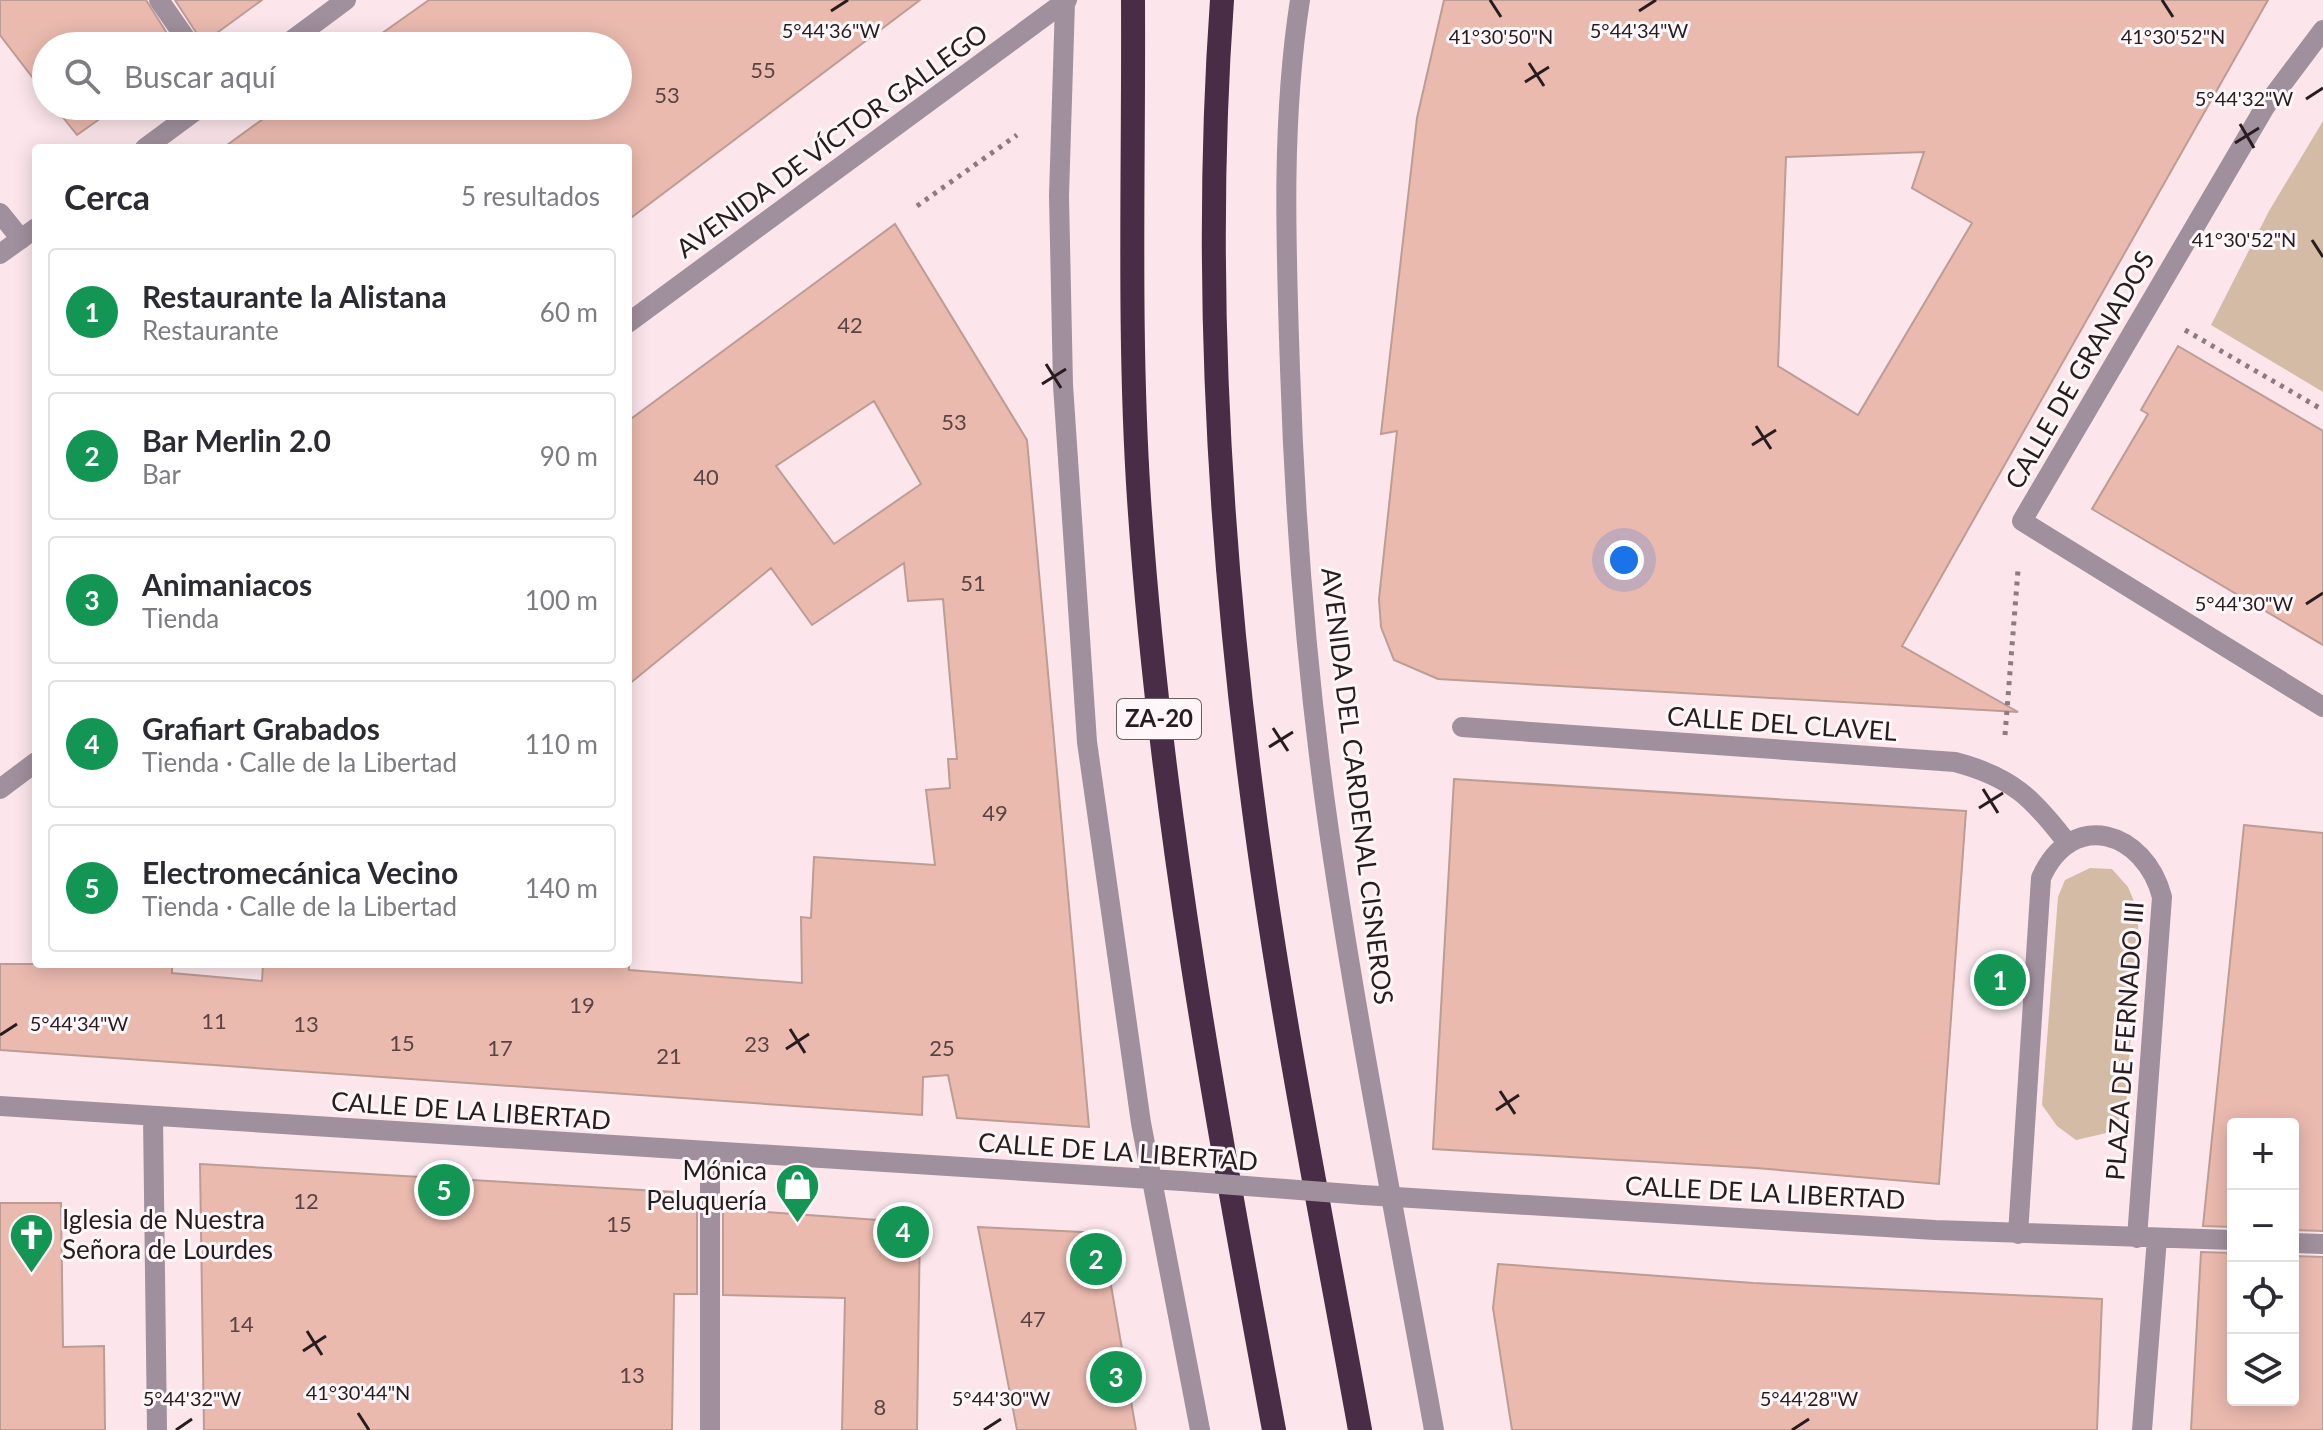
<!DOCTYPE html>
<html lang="es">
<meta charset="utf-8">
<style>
:root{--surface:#fff;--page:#f2f2f3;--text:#2b2b33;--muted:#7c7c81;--line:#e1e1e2;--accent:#139553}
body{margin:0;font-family:Lato,sans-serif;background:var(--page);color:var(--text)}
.controls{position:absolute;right:24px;bottom:24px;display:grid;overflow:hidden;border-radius:8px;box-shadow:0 4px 20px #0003}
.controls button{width:72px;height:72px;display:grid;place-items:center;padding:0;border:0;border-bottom:2px solid var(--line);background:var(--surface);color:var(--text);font:40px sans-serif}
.you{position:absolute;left:1624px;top:560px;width:28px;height:28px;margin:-20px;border:6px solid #fff;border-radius:50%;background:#1a73e8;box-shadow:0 0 0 12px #1a73e833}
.badge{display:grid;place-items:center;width:52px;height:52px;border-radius:50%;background:var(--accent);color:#fff;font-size:26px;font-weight:700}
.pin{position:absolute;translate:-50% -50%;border:4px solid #fff;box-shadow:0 2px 8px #0006}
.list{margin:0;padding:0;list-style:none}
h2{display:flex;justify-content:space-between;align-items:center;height:104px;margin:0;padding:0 32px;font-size:34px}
h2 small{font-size:26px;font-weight:400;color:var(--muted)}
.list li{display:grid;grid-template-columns:52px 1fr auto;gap:24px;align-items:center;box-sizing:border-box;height:128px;margin:0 16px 16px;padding:0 16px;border:2px solid var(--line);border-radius:8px}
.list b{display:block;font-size:30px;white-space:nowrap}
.list p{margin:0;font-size:26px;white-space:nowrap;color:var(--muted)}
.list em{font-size:26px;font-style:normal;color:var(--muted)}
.icon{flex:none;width:44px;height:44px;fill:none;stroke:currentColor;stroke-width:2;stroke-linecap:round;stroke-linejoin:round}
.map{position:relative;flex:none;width:2323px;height:1430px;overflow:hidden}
.search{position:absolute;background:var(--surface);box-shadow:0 4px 20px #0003;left:32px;top:32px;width:600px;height:88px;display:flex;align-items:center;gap:20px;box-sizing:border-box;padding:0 28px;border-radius:44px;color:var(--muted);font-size:30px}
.panel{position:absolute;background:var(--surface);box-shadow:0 4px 20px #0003;left:32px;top:144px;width:600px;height:824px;border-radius:8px}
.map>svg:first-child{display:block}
</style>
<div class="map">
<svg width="2323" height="1430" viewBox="0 0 2323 1430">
<rect width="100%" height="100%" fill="#fce6eb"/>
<path fill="#d3bba5" d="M2323,121V392L2211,325L2269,211Z
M2090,868L2112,869L2128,887L2139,913L2126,1108L2111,1132L2076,1140L2057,1126L2042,1105L2058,897L2065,880Z"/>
<path fill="#ebbaaf" stroke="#bd9c94" stroke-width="2" fill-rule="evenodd" d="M0,0H146L175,46H46V95L0,35Z
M175,0H262L203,43Z
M429,0H920L628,220V148H223L281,106H618V46H364Z
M1444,0H2268L1902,646L2018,712L1438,679L1394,660L1381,627L1379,599L1397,431L1381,434L1417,118ZM1924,152L1912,188L1972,223L1858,415L1778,366L1786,157Z
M54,106H118L77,135Z
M895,224L1027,440L1089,1127L957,1118L948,1075L923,1077L922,1115L0,1050V964H172V973L262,981L263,964H629V970L802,983L801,917L811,918L814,857L935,865L926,790L950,788L948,759H957L943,599L908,601L904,563L812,625L771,568L628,685V421ZM874,401L921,484L834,544L776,466Z
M2178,346L2323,431V645L2092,509L2148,414L2141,410Z
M1454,779L1966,811L1939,1184L1756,1168L1433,1149Z
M2244,825L2323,833V1231L2293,1230V1124H2233V1227L2203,1226Z
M200,1164L675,1192V1206L697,1207V1294H674L672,1430H204Z
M0,1203H61L63,1347L104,1346L105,1430H0Z
M723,1209L920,1223L917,1430H842L845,1298L723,1295Z
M978,1227L1102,1233L1136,1430H1017Z
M2201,1252L2233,1253V1400H2293V1256L2323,1257V1430H2191Z
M1498,1264L1753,1283L2102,1299L2097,1430H1512L1493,1308Z"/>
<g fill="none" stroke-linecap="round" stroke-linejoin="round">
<path stroke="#8c7b7f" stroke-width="5" stroke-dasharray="4 6" stroke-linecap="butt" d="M917,206L1017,135
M2185,330L2323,410
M2005,735L2018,570"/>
<path stroke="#a0909d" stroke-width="20" d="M0,213L21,239"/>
<path stroke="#a0909d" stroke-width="20" d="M159,0L191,46
M1300,0C1281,121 1286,246 1290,369C1295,523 1307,678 1329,831C1358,1031 1398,1230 1434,1430
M1065,2L1059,196L1063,385L1087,742L1141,1123L1200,1430
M2323,30L2265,107L2022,521L2323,707
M284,46L346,0
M145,148L202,106
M0,254L36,228
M628,323L1067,0
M1462,727L1955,762C2012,777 2033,798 2068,844
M0,789L36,762
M0,1106L1182,1181
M153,1116L157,1430
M1363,1195L1935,1230L2233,1240
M2018,1234L2041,878C2072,808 2145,831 2162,897L2137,1238
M2293,1243L2323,1244
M710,1430V1153
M2142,1430L2157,1238"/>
<path stroke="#492c45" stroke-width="24" d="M1133,0C1134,167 1128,333 1139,499C1160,813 1217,1121 1274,1430
M1222,0C1203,265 1218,531 1252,795C1279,1008 1322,1219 1360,1430"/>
<path stroke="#a0909d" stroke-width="20" d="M1182,1181L1363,1195"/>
</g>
<path fill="none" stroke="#291c1f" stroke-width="3" d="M1490,0L1501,17M2162,0L2173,17M831,11L848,0M1639,11L1656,0M1529,63L1544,86M1525,82L1549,67M2306,99L2323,88M2240,124L2254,148M2235,143L2259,128M2312,240L2323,257M1046,364L1061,388M1042,384L1066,369M1756,426L1771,449M1752,445L1776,430M2306,604L2323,593M1273,728L1288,751M1269,747L1293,732M1983,789L1998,813M1979,808L2003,793M790,1029L805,1053M0,1035L17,1024M786,1049L809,1034M1500,1091L1515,1114M1496,1110L1519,1095M307,1331L322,1355M303,1351L326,1336M358,1413L369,1430M176,1430L192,1419M984,1430L1001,1419M1792,1430L1809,1419"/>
<defs>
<symbol id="shop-pin" viewBox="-11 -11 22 30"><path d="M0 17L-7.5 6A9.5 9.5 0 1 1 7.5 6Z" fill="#139553" stroke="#fff7f9"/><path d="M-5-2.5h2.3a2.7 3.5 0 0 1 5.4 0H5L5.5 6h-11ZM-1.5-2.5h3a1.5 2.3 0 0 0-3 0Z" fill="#fff"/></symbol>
<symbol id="church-pin" viewBox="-11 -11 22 30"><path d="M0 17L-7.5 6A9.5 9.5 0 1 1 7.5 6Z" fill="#139553" stroke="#fff7f9"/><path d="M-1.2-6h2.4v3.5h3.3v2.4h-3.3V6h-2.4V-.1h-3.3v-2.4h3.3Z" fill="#fff"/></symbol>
</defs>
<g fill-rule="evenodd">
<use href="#shop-pin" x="772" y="1160" width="51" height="69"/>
<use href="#church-pin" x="6" y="1210" width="51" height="69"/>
</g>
<g text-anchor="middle" stroke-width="6" stroke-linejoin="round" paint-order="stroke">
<g font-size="22" fill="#5a4443">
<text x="763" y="78">55</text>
<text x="667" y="103">53</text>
<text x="850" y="333">42</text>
<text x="954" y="430">53</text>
<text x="706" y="485">40</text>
<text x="973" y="591">51</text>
<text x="995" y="821">49</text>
<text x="582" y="1013">19</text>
<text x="214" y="1029">11</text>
<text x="306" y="1032">13</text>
<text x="402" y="1051">15</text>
<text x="757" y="1052">23</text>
<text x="500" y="1056">17</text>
<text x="942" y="1056">25</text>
<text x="669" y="1064">21</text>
<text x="306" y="1209">12</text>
<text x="619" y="1232">15</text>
<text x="1033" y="1327">47</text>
<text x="241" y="1332">14</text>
<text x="632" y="1383">13</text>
<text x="880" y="1415">8</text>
</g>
<rect fill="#fff7f9" stroke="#695e60" stroke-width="2" x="1117" y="699" width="84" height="40" rx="6"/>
<g font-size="24" font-weight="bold" fill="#291c1f">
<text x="1159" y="727">ZA-20</text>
</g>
<g font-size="26" fill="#291c1f" stroke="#fff7f9">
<text transform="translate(832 141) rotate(-36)" y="9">AVENIDA DE VÍCTOR GALLEGO</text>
<text transform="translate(2080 370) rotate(-60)" y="9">CALLE DE GRANADOS</text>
<text transform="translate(1782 724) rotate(4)" y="9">CALLE DEL CLAVEL</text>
<text transform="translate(1357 786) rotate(83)" y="9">AVENIDA DEL CARDENAL CISNEROS</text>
<text transform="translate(2125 1041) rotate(-86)" y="9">PLAZA DE FERNADO III</text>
<text transform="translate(471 1111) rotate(4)" y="9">CALLE DE LA LIBERTAD</text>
<text transform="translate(1118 1152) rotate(4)" y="9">CALLE DE LA LIBERTAD</text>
<text transform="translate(1765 1193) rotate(3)" y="9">CALLE DE LA LIBERTAD</text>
</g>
<g font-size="26" fill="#291c1f" stroke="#fff7f9" text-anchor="end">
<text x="767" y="1180">Mónica<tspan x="767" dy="30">Peluquería</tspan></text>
<text x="62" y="1229" text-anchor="start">Iglesia de Nuestra<tspan x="62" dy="30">Señora de Lourdes</tspan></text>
</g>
</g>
<g font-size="20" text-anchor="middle" fill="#291c1f" stroke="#fff7f9" stroke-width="6" stroke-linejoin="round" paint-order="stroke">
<text x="831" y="38">5°44'36"W</text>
<text x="1639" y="38">5°44'34"W</text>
<text x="2173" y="44">41°30'52"N</text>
<text x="1501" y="44">41°30'50"N</text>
<text x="2244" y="106">5°44'32"W</text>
<text x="2244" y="247">41°30'52"N</text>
<text x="2244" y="611">5°44'30"W</text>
<text x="79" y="1031">5°44'34"W</text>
<text x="358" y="1400">41°30'44"N</text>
<text x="192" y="1406">5°44'32"W</text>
<text x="1001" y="1406">5°44'30"W</text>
<text x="1809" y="1406">5°44'28"W</text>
</g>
</svg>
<div class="controls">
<button>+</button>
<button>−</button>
<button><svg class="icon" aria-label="locate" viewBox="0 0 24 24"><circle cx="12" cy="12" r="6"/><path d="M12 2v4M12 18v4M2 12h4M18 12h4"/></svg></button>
<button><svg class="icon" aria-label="layers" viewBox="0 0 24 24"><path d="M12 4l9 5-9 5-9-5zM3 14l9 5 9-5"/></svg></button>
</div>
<div class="you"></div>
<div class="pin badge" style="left:2000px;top:980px">1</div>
<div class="pin badge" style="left:1096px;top:1259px">2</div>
<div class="pin badge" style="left:1116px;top:1377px">3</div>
<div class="pin badge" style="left:903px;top:1232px">4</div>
<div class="pin badge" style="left:444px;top:1190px">5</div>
<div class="search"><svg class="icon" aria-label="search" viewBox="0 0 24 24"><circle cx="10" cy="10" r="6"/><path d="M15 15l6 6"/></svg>Buscar aquí</div>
<section class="panel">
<h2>Cerca<small>5 resultados</small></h2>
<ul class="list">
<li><span class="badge">1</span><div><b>Restaurante la Alistana</b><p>Restaurante</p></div><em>60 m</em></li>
<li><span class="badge">2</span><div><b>Bar Merlin 2.0</b><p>Bar</p></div><em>90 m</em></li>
<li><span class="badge">3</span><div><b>Animaniacos</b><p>Tienda</p></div><em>100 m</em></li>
<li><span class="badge">4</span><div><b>Grafiart Grabados</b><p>Tienda · Calle de la Libertad</p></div><em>110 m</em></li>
<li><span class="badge">5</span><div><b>Electromecánica Vecino</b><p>Tienda · Calle de la Libertad</p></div><em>140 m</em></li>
</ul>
</section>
</div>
